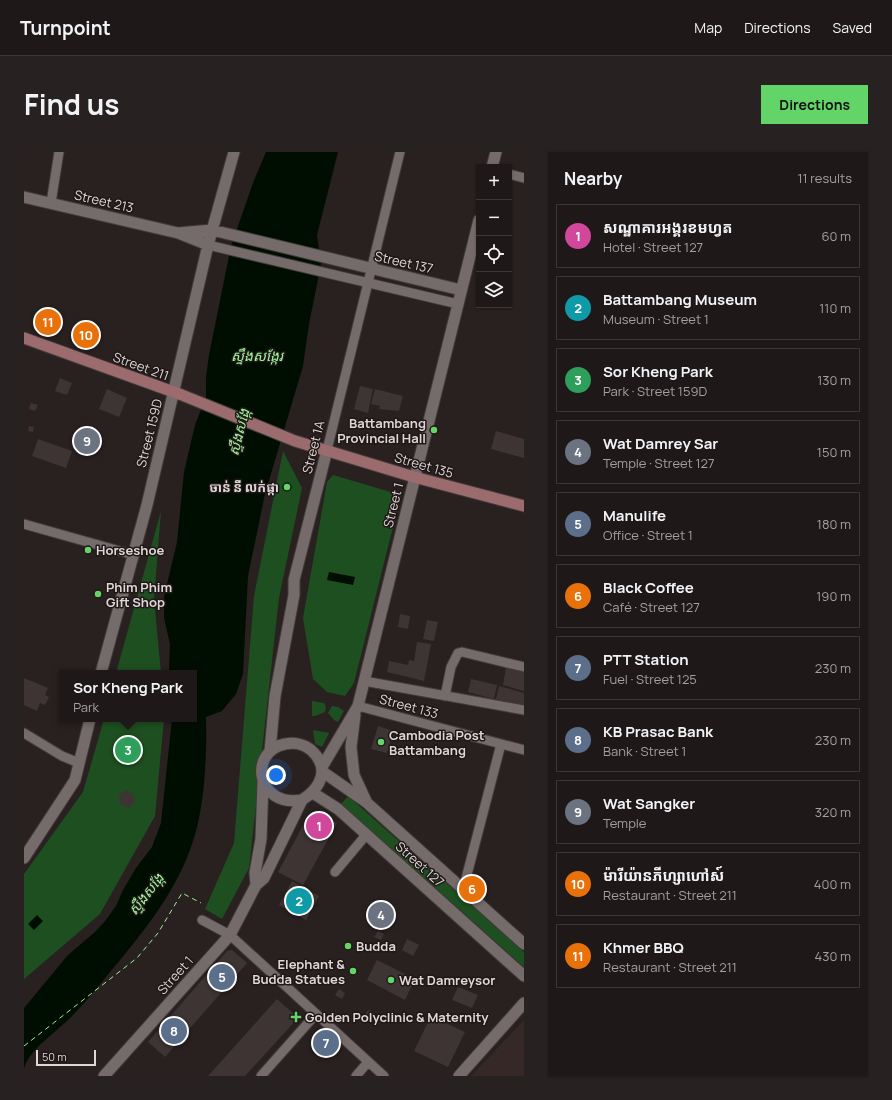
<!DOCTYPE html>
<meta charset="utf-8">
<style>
:root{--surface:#1f1818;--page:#272121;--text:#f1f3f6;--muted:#a1a0a2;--line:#3c3737;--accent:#63d468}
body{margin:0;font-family:Manrope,"Noto Sans Khmer",sans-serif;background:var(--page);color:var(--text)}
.controls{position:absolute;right:12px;top:12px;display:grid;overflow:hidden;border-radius:0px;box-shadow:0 1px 3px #0004}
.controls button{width:36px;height:36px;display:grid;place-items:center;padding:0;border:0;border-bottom:1px solid var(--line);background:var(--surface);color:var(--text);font:20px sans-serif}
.scale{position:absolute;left:12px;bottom:10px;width:60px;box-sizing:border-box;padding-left:4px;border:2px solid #ded7d7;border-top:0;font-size:11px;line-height:14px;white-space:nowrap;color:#ded7d7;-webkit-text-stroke:3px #201717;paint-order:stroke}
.you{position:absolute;left:252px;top:623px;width:14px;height:14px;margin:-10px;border:3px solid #fff;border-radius:50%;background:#1a73e8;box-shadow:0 0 0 6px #1a73e833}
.badge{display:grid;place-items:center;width:26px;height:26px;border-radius:50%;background:var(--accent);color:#fff;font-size:13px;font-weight:700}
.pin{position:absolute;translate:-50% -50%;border:2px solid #fff;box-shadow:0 1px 4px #0006}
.popup{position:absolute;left:35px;top:518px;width:138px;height:52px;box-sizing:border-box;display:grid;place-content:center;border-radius:0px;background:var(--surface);filter:drop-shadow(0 1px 3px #0005);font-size:13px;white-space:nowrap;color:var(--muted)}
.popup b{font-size:15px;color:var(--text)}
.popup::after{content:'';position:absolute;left:50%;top:100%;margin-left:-8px;border:8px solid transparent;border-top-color:var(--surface)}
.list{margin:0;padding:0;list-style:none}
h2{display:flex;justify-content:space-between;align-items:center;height:52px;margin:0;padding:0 16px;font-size:17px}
h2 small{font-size:13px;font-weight:400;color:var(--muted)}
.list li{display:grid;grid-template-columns:26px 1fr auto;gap:12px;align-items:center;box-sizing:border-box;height:64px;margin:0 8px 8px;padding:0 8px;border:1px solid var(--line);border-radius:0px}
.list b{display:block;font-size:15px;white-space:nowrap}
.list p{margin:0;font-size:13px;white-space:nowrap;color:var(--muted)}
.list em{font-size:13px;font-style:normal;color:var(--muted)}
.icon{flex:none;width:22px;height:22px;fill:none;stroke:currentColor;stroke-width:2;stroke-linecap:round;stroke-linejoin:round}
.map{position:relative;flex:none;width:500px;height:924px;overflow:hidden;border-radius:0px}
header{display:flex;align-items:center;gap:24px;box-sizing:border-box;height:56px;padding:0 20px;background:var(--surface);border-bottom:1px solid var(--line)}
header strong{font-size:19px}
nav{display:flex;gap:22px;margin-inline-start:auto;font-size:14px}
.intro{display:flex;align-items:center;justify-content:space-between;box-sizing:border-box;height:96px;padding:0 24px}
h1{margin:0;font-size:28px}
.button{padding:10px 18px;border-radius:0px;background:var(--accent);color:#111;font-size:14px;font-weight:700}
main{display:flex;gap:24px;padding:0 24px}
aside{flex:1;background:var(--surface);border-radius:0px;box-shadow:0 1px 3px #0004}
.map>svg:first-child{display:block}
</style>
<header>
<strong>Turnpoint</strong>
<nav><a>Map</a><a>Directions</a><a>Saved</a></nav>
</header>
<div class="intro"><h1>Find us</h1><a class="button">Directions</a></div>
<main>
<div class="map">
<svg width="500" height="924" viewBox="0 0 500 924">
<rect width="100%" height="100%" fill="#292020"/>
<path fill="#372828" d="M500,868V924H447Z"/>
<path fill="#1e4f20" d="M259,299L278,336L255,446L225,716L198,767L181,757L210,691L230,444Z
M309,323L377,343L330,531L321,544L303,540L289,527L279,466L303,330Z
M137,359L130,447L137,521H92Z
M288,549L300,551L302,555L301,560L291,564H288Z
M308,554L314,555L320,559L314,570L310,568L304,561Z
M80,567H140L131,664L76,762L0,827V722L59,640Z
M289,578L305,581L298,595L291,592Z
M324,644L500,800V815L317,652Z"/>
<path fill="#000e01" d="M242,0H314L293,83L297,112L285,172L279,214L241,342L224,424L219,522L212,542L198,559L182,565C183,601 181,651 170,686C154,739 117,783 82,825C71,838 60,852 48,864C35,878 4,898 0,917V856L44,803L71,780L81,769L92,754L99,738L112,716L128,695L137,671L148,567H170V521H145L146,492L140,466V445L153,390L160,320L171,273L182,245V225L185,203L207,94L229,31Z
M305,420L331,425L329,433L303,428Z
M13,763L19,769L10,778L4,772Z"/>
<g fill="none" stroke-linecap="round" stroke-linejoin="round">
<path stroke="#99f39a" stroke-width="1" stroke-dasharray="5 4" stroke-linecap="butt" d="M0,894L113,806L134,781L158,741L177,751"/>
</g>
<path fill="#3e3434" d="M36,226L48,231L43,243L31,239Z
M336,234L349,237L344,261L330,257Z
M83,237L103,246L95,265L75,257Z
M351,237L379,244L375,259L355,257L356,254L347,252Z
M7,251L14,253L11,259L5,257Z
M5,274L10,275L9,280L4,279Z
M472,279L500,287V306L467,297Z
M14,287L48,299L42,316L8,304Z
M376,462L386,464L384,477L374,475Z
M403,468L414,470L410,489L399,487Z
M393,490L407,492L400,529L363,520L365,509L384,513L385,508L390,509Z
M482,515L500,519V539L479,533Z
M0,526L24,536L21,543L25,545L21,553L16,551L13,559L0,553Z
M447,527L473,533L470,547L444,540Z
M475,534L500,541V553L472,547Z
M354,574L369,579L363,601L347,597Z
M102,638L110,643L111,651L104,656L96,652L95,643Z
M293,660L313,671L279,733L254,720L283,666L286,662Z
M268,729L295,744L282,768L255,753Z
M354,779L360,782L357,788L350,785Z
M383,787L395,793L389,804L378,798Z
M208,798L223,811L141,905L124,890L203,799Z
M353,808L391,827L381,848L343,828Z
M434,835L454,843L448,856L428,848Z
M315,837L321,841L318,847L311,843Z
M253,847L274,866L221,924H184Z
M344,858L350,861L347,867L341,864Z
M407,864L441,880L424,915L390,899Z"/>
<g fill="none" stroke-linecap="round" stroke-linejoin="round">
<defs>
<path id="minor" d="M485,22L500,26
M27,51L35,0
M184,93L434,152
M303,298L376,0
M0,372L110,403
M340,529L500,558
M421,544L427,515L434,501L438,500L500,515
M334,554L500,598
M0,581L38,604L55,611
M311,720L342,683
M439,738L477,592
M178,768L206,783L360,924
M237,924L292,862
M332,924L344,910"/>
<path id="tertiary" d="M468,15L472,0
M0,45L154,81L184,93
M154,81L188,78L437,138
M77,521L123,353L184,93L210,0
M331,563L327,595L330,623L342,649
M246,599L251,544L270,443V428L303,298
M298,615L334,554L455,68
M299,620L342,650L500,792
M289,641L314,657L500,824
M0,706L51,628L66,567
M232,733L231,721L237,687L239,630
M80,924L206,783L232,733L240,726L278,648C297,636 307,616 287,598C280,592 270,590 261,592C224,599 232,656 278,648
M435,924L500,851"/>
<path id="secondary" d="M0,186L158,243L271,289L390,325L500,354"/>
</defs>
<use href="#minor" stroke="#433b3b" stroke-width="11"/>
<use href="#tertiary" stroke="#433b3b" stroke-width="13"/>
<use href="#secondary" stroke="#433b3b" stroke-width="13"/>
<use href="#minor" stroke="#766b6b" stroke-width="9"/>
<use href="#tertiary" stroke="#766b6b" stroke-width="11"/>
<use href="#secondary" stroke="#9c6b6d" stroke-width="11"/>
</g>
<g fill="#63d468" stroke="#201717" stroke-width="1.5">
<circle cx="410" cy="278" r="4"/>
<circle cx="263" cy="335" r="4"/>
<circle cx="64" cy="398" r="4"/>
<circle cx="74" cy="442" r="4"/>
<circle cx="357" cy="590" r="4"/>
<circle cx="324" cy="794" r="4"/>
<circle cx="329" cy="819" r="4"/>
<circle cx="367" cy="828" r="4"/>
<path d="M270 859h4v4h4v4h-4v4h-4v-4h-4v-4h4z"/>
</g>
<g text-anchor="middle" stroke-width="3" stroke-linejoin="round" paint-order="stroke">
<g font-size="13" fill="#ded7d7" stroke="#201717">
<text transform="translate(80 49) rotate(13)" y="5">Street 213</text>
<text transform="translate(380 110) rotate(13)" y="5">Street 137</text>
<text transform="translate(117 214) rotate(20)" y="5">Street 211</text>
<text transform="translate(125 281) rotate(-76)" y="5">Street 159D</text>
<text transform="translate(289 295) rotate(-76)" y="5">Street 1A</text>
<text transform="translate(400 313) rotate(16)" y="5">Street 135</text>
<text transform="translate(369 353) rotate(-76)" y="5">Street 1</text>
<text transform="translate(385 554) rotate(15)" y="5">Street 133</text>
<text transform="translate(396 712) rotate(42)" y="5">Street 127</text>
<text transform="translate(151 823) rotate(-48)" y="5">Street 1</text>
</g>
<g font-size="13" font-weight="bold" fill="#ded7d7" stroke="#201717" text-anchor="start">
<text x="402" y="276" text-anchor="end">Battambang<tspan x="402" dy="15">Provincial Hall</tspan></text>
<text x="255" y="340" text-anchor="end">ចាន់ នី លក់ផ្កា</text>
<text x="72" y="403">Horseshoe</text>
<text x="82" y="440">Phim Phim<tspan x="82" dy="15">Gift Shop</tspan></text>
<text x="365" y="588">Cambodia Post<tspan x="365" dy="15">Battambang</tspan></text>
<text x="332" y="799">Budda</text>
<text x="321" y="817" text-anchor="end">Elephant &amp;<tspan x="321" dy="15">Budda Statues</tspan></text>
<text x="375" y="833">Wat Damreysor</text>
<text x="281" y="870">Golden Polyclinic &amp; Maternity</text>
</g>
<g font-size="14" font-style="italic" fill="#99f39a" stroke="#201717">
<text x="233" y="209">ស្ទឹងសង្កែរ</text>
<text transform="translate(215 280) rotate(-76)" y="5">ស្ទឹងសង្កែ</text>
<text transform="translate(122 742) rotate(-52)" y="5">ស្ទឹងសង្កែ</text>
</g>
</g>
</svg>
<div class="controls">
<button>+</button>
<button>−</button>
<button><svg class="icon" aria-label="locate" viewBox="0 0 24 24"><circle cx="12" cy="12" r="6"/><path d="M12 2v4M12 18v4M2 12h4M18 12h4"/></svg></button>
<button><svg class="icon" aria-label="layers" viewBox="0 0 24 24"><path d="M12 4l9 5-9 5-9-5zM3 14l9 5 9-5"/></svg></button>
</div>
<div class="scale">50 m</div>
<div class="you"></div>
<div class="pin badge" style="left:295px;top:674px;background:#d1479c">1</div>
<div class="pin badge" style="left:275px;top:749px;background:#0f9aa8">2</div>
<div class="pin badge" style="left:104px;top:598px;background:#2e9e5b">3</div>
<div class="popup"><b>Sor Kheng Park</b>Park</div>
<div class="pin badge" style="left:357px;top:763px;background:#6b7280">4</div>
<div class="pin badge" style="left:198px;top:825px;background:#5c6f8a">5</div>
<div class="pin badge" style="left:448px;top:737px;background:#e8710a">6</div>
<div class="pin badge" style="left:302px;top:891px;background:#5c6f8a">7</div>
<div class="pin badge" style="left:150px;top:879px;background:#5c6f8a">8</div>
<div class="pin badge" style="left:63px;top:289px;background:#6b7280">9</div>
<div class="pin badge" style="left:62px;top:183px;background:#e8710a">10</div>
<div class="pin badge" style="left:24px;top:170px;background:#e8710a">11</div>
</div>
<aside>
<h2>Nearby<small>11 results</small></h2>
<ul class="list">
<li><span class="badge" style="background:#d1479c">1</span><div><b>សណ្ឋាគារអង្គរខមហ្វត</b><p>Hotel · Street 127</p></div><em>60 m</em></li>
<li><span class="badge" style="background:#0f9aa8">2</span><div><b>Battambang Museum</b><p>Museum · Street 1</p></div><em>110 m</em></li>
<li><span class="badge" style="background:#2e9e5b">3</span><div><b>Sor Kheng Park</b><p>Park · Street 159D</p></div><em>130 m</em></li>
<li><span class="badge" style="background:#6b7280">4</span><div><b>Wat Damrey Sar</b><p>Temple · Street 127</p></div><em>150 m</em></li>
<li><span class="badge" style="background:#5c6f8a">5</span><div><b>Manulife</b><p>Office · Street 1</p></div><em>180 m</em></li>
<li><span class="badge" style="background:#e8710a">6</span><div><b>Black Coffee</b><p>Café · Street 127</p></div><em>190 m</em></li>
<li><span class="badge" style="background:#5c6f8a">7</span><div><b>PTT Station</b><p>Fuel · Street 125</p></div><em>230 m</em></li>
<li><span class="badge" style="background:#5c6f8a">8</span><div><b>KB Prasac Bank</b><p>Bank · Street 1</p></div><em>230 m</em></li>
<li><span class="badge" style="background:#6b7280">9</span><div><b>Wat Sangker</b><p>Temple</p></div><em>320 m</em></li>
<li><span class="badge" style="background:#e8710a">10</span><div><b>ម៉ារីយ៉ានភីហ្សាហៅស៍</b><p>Restaurant · Street 211</p></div><em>400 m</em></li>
<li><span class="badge" style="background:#e8710a">11</span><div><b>Khmer BBQ</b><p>Restaurant · Street 211</p></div><em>430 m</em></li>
</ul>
</aside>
</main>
